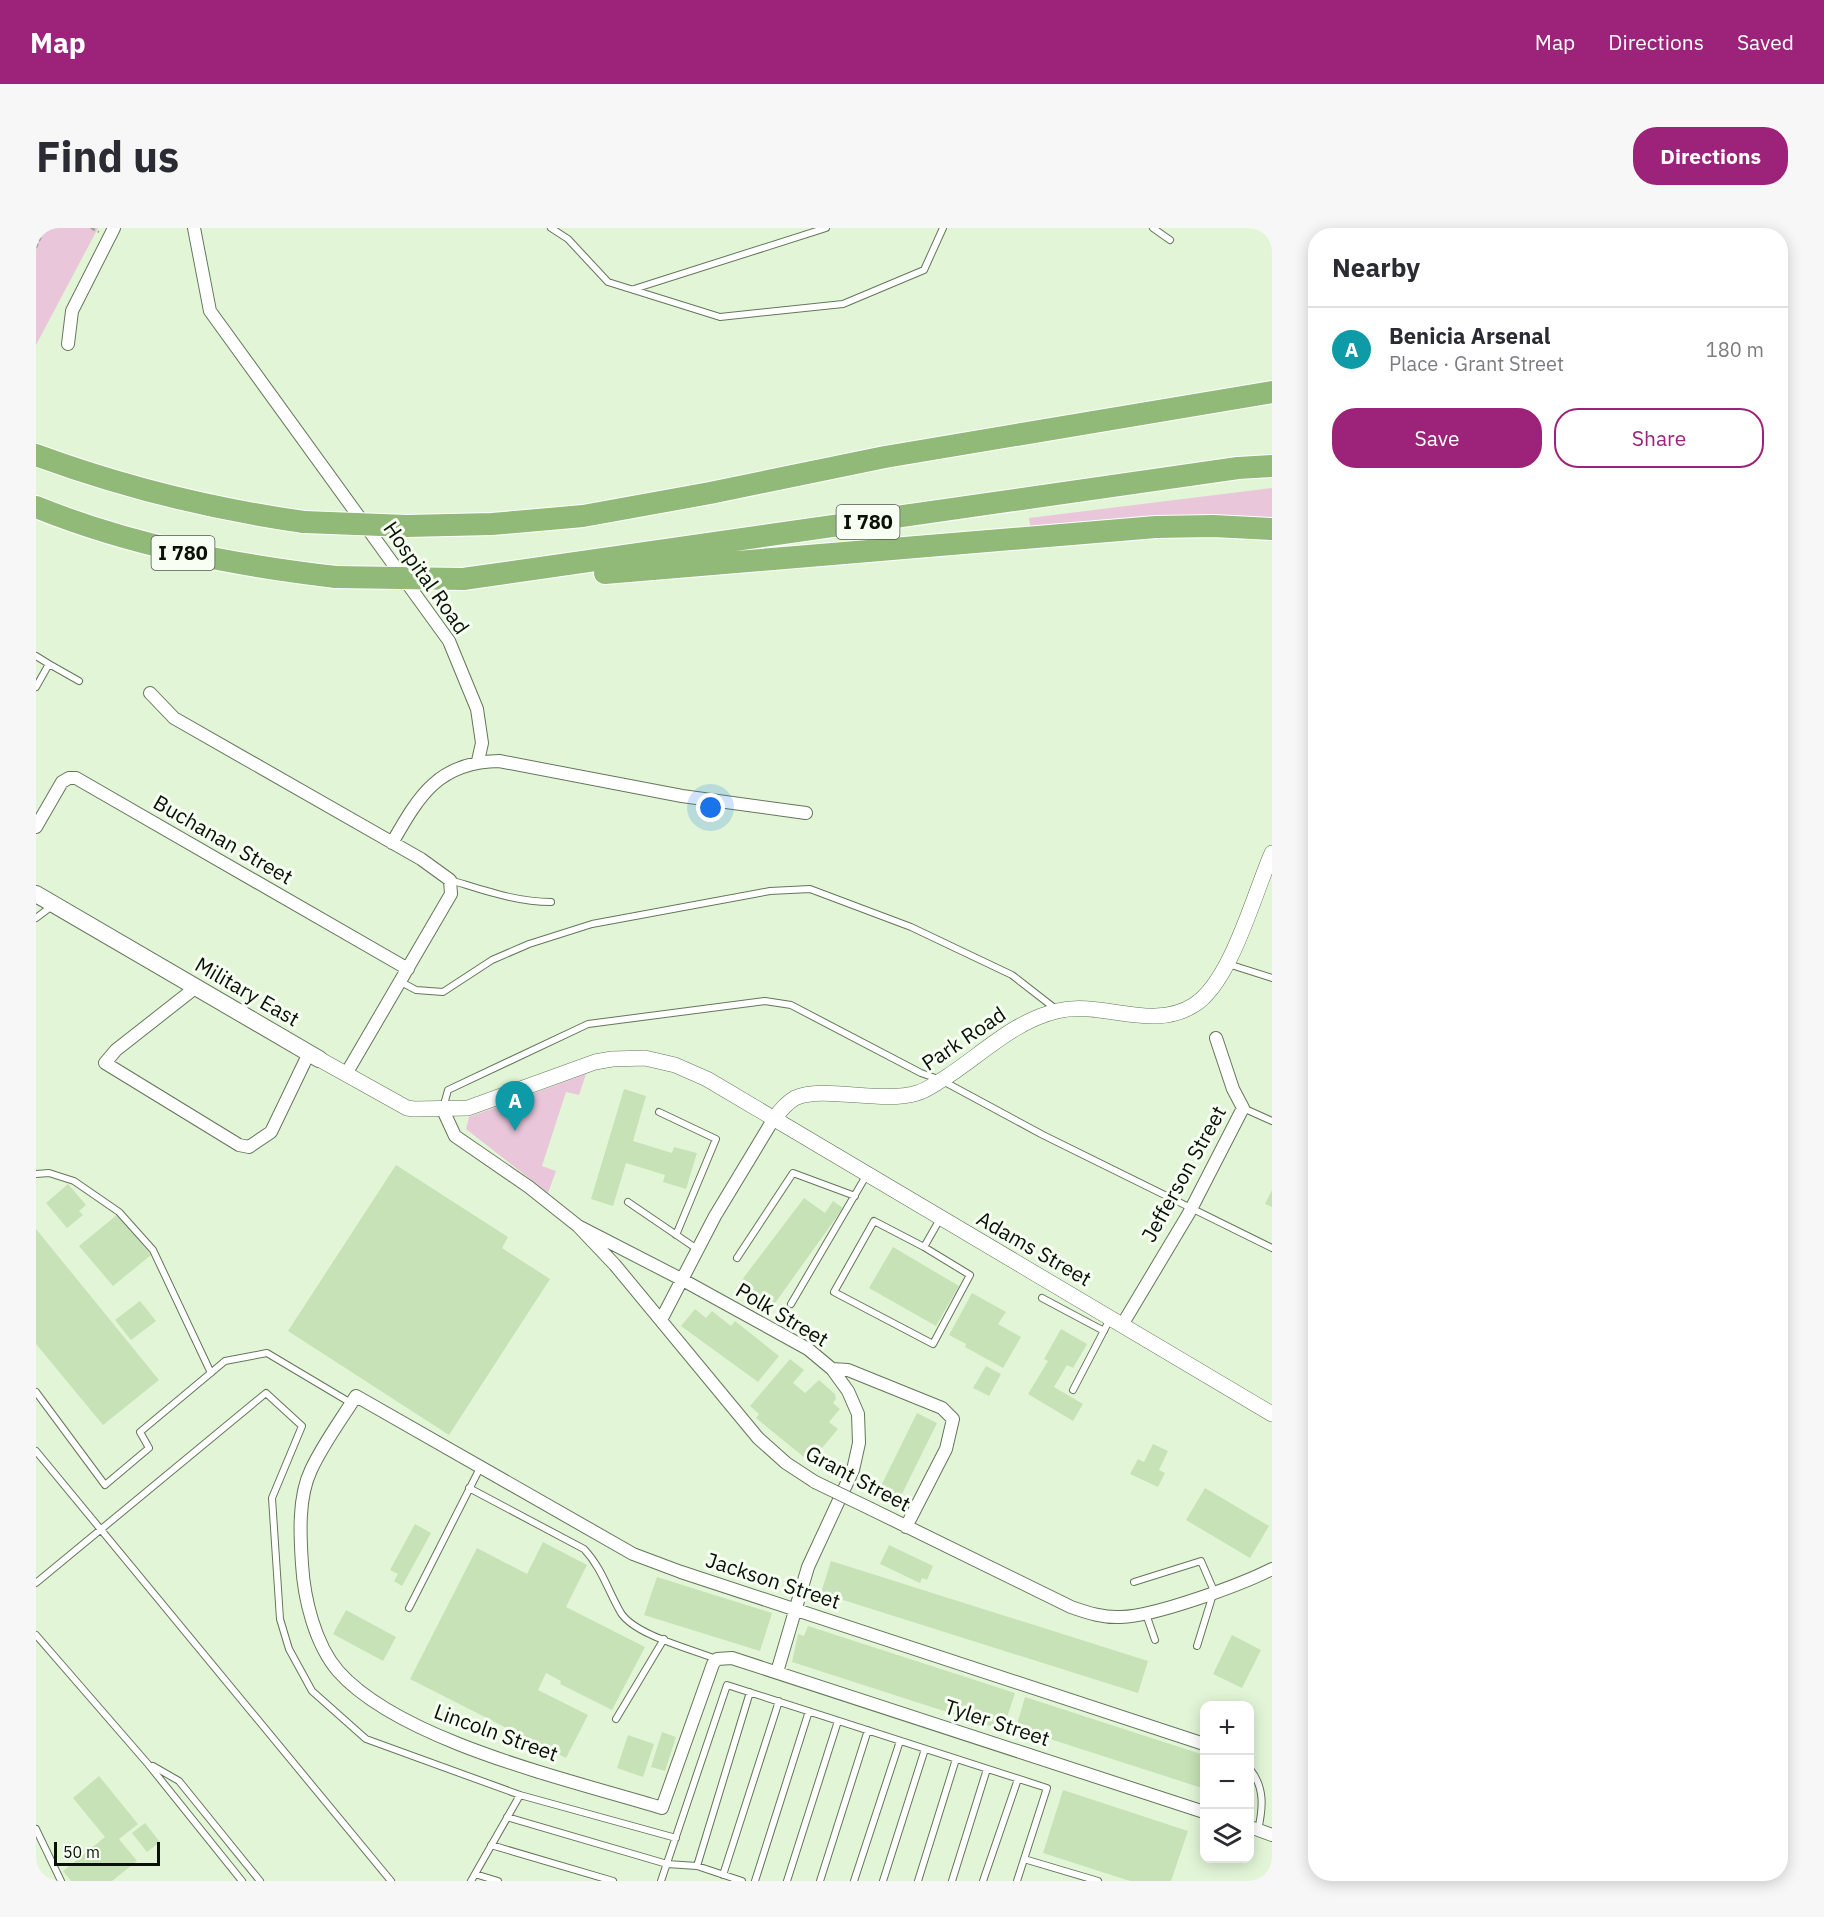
<!DOCTYPE html>
<meta charset="utf-8">
<style>
:root{--surface:#fff;--page:#f7f7f7;--text:#2b2b33;--muted:#7c7c81;--line:#e1e1e2;--accent:#9d2279}
body{margin:0;font-family:"IBM Plex Sans",sans-serif;background:var(--page);color:var(--text)}
.controls{position:absolute;right:18px;bottom:18px;display:grid;overflow:hidden;border-radius:12px;box-shadow:0 3px 15px #0003}
.controls button{width:54px;height:54px;display:grid;place-items:center;padding:0;border:0;border-bottom:2px solid var(--line);background:var(--surface);color:var(--text);font:30px sans-serif}
.scale{position:absolute;left:18px;bottom:15px;width:106px;box-sizing:border-box;padding-left:6px;border:3px solid #0a1107;border-top:0;font-size:16px;line-height:21px;white-space:nowrap;color:#0a1107;-webkit-text-stroke:4px #f7fff2;paint-order:stroke}
.you{position:absolute;left:675px;top:580px;width:21px;height:21px;margin:-15px;border:4px solid #fff;border-radius:50%;background:#1a73e8;box-shadow:0 0 0 9px #1a73e833}
.badge{display:grid;place-items:center;width:39px;height:39px;border-radius:50%;background:var(--accent);color:#fff;font-size:20px;font-weight:700}
.pin{position:absolute;translate:-50% -50px;filter:drop-shadow(0 2px 3px #0008)}
.pin::after{content:'';position:absolute;top:32px;width:21px;height:18px;background:inherit;clip-path:polygon(0 0,100% 0,50% 100%)}
.list{margin:0;padding:0;list-style:none}
h2{display:flex;justify-content:space-between;align-items:center;height:78px;margin:0;padding:0 24px;font-size:26px}
h2 small{font-size:20px;font-weight:400;color:var(--muted)}
.list li{display:grid;grid-template-columns:39px 1fr auto;gap:18px;align-items:center;box-sizing:border-box;height:84px;padding:0 24px;border-top:2px solid var(--line)}
.list b{display:block;font-size:22px;white-space:nowrap}
.list p{margin:0;font-size:20px;white-space:nowrap;color:var(--muted)}
.list em{font-size:20px;font-style:normal;color:var(--muted)}
.actions{display:flex;gap:12px;padding:18px 24px}
.actions a{flex:1;padding:14px 0;border:2px solid var(--accent);border-radius:24px;text-align:center;font-size:21px;color:var(--accent)}
.actions .main{background:var(--accent);color:#fff}
.icon{flex:none;width:33px;height:33px;fill:none;stroke:currentColor;stroke-width:2;stroke-linecap:round;stroke-linejoin:round}
.map{position:relative;flex:none;width:1236px;height:1653px;overflow:hidden;border-radius:24px}
header{display:flex;align-items:center;gap:36px;box-sizing:border-box;height:84px;padding:0 30px;background:var(--accent);color:#fff}
header strong{font-size:28px}
nav{display:flex;gap:33px;margin-inline-start:auto;font-size:21px}
.intro{display:flex;align-items:center;justify-content:space-between;box-sizing:border-box;height:144px;padding:0 36px}
h1{margin:0;font-size:42px}
.button{padding:15px 27px;border-radius:24px;background:var(--accent);color:#fff;font-size:21px;font-weight:700}
main{display:flex;gap:36px;padding:0 36px}
aside{flex:1;background:var(--surface);border-radius:24px;box-shadow:0 3px 15px #0003}
.map>svg:first-child{display:block}
</style>
<header>
<strong>Map</strong>
<nav><a>Map</a><a>Directions</a><a>Saved</a></nav>
</header>
<div class="intro"><h1>Find us</h1><a class="button">Directions</a></div>
<main>
<div class="map">
<svg width="1236" height="1653" viewBox="0 0 1236 1653">
<rect width="100%" height="100%" fill="#e2f6d7"/>
<path fill="#e9c6da" d="M0,0H62L0,117Z
M1236,260V293L995,303L993,290Z
M550,846L543,867L530,864L506,938L520,943L512,965L430,901L433,889Z"/>
<path fill="#c7e2b6" d="M588,861L610,868L597,913L636,925L638,919L661,925L650,961L627,954L629,947L590,935L577,978L555,971Z
M360,937L472,1009L466,1020L514,1051L413,1207L252,1103Z
M32,956L50,977L43,983L47,987L31,1000L10,975Z
M1236,962V979L1229,976Z
M768,970L789,985L797,973L807,980L732,1085L699,1061Z
M82,986L115,1027L77,1058L43,1018Z
M0,1001L123,1152L67,1197L0,1116Z
M857,1019L923,1058L900,1098L833,1060Z
M936,1065L970,1084L962,1096L985,1109L967,1140L929,1119L930,1116L913,1107Z
M104,1073L120,1093L95,1112L79,1092Z
M659,1081L670,1090L676,1083L695,1098L699,1093L743,1128L722,1154L645,1098Z
M1025,1101L1051,1116L1037,1140L1031,1137L1018,1159L1047,1176L1037,1193L992,1166L1012,1133L1008,1131Z
M754,1131L768,1142L757,1155L769,1165L783,1152L799,1166L800,1171L797,1175L804,1181L793,1194L802,1201L774,1234L720,1190L723,1186L714,1178Z
M950,1138L965,1146L953,1168L937,1160Z
M881,1185L901,1195L863,1272L843,1262Z
M1117,1216L1132,1223L1123,1242L1129,1245L1122,1259L1094,1246L1102,1231L1108,1234Z
M1169,1260L1233,1298L1214,1330L1150,1292Z
M379,1296L395,1305L366,1358L358,1353L362,1346L354,1342Z
M507,1314L551,1337L530,1379L609,1419L576,1482L524,1456L525,1453L510,1445L502,1462L552,1487L530,1530L374,1451L441,1320L491,1346Z
M853,1317L897,1338L891,1352L886,1350L884,1355L844,1336Z
M795,1333L1112,1433L1102,1465L785,1365Z
M621,1349L736,1385L724,1423L608,1387Z
M310,1382L360,1409L347,1433L297,1406Z
M772,1398L979,1465L967,1502L756,1434L762,1406L768,1408Z
M1196,1407L1225,1422L1206,1460L1177,1446Z
M989,1469L1168,1527L1166,1560L980,1500Z
M626,1504L640,1509L629,1543L615,1539Z
M592,1507L618,1516L607,1549L581,1540Z
M63,1548L102,1596L83,1611L101,1633L76,1653H35L27,1643L69,1609L37,1570Z
M1027,1562L1152,1603L1135,1653H1094L1007,1625Z
M109,1595L124,1614L111,1624L96,1605Z"/>
<g fill="none" stroke-linecap="round" stroke-linejoin="round">
<defs>
<path id="service" d="M515,0L532,11L572,54L684,89L807,76L888,42L907,0
M1117,0L1134,12
M598,61L790,0
M0,428L13,436L0,459
M13,436L43,453
M414,652C448,662 480,674 515,674
M0,690L16,678
M1192,736L1236,750
M365,754L380,762L407,764L456,732L493,716L556,696L734,663L774,661L875,699L976,747L1021,782
M407,880L412,862L552,796L729,773L755,777L885,845L905,852L1007,907L1236,1020
M1207,880L1236,893
M623,884L680,911L640,1007
M0,946L13,945L38,953L83,984L117,1022L175,1145
M592,974L661,1021
M888,1019L934,1047L897,1116L798,1064L838,993L888,1019L904,991
M701,1030L757,945L819,968
M1006,1070L1068,1103
M755,1076L830,948
M1037,1162L1074,1091
M0,1164L69,1257L113,1220L104,1204L189,1133L231,1125L315,1175
M0,1223L355,1653
M433,1260L548,1321C566,1340 572,1363 585,1385C599,1407 655,1421 680,1431
M1098,1354L1165,1333L1178,1363L1161,1418
M0,1355L230,1165L266,1198L236,1270L244,1391L253,1421L276,1463L330,1511L484,1567L640,1610
M373,1380L445,1238
M1110,1386L1119,1412
M0,1407L112,1536L206,1653
M580,1491L628,1411
M117,1538L143,1553L224,1653
M1214,1541C1229,1560 1227,1580 1222,1602
M471,1589L631,1636L661,1638L706,1653
M0,1601L25,1653
M455,1617L577,1653
M988,1631L1062,1653
M661,1638L714,1464
M439,1646L462,1653
M687,1647L743,1473
M435,1653L484,1567
M625,1653L691,1457L1011,1560L981,1653
M719,1653L773,1483
M751,1653L802,1493
M784,1653L832,1502
M818,1653L864,1513
M847,1653L889,1521
M882,1653L920,1531
M916,1653L951,1541
M947,1653L982,1551"/>
<path id="minor" d="M158,0L174,83L413,413L441,481L446,515L442,533
M32,116L36,83L78,0
M114,465L138,490L385,631L414,652L415,666L310,846
M0,599L26,554L33,550H40L372,741
M356,615C383,568 402,534 463,533L646,568L770,585
M159,760L80,822L69,835L203,917L213,919L235,904L273,825
M407,882L419,908L493,959L542,998L579,1037L722,1210L750,1235L779,1254
M542,998L645,1051L772,1121L796,1141L812,1163L822,1186L823,1215L817,1242L772,1339L741,1444
M625,1092L679,988L737,892
M1086,1097L1153,985L1207,880L1197,861L1180,810
M796,1141L812,1142L906,1180L917,1191L910,1221L870,1299
M835,1281L1035,1379C1052,1385 1068,1390 1085,1389C1120,1388 1204,1357 1236,1341
M1168,1516L645,1344L597,1326L320,1168C305,1192 287,1216 275,1242C262,1269 264,1307 266,1336C268,1371 279,1416 302,1443C365,1514 535,1552 626,1580L677,1436L681,1431L696,1430L1168,1584
M1214,1599L1236,1607"/>
<path id="tertiary" d="M283,831L371,880L378,881L432,880L559,834L576,831L609,830L639,837L671,851L1236,1186
M737,892C743,884 750,875 759,870C787,857 845,876 881,865C890,863 900,855 909,850C945,827 978,793 1021,783C1067,772 1115,804 1158,777C1195,754 1218,666 1236,625"/>
<path id="secondary" d="M0,666L283,831"/>
<path id="motorway" d="M0,227C87,259 176,281 268,294
M0,279C96,318 198,337 300,349
M371,298L456,296L547,288L674,265L849,229L1236,164
M569,345L1120,299L1177,298L1236,301
M427,351L1202,240L1236,238"/>
</defs>
<use href="#service" stroke="#65765b" stroke-width="8"/>
<use href="#minor" stroke="#65765b" stroke-width="14"/>
<use href="#tertiary" stroke="#65765b" stroke-width="16"/>
<use href="#secondary" stroke="#65765b" stroke-width="18"/>
<use href="#motorway" stroke="#fff" stroke-width="24"/>
<path stroke="#96a58e" stroke-width="2" stroke-dasharray="4.5 3" stroke-linecap="butt" d="M55,0L63,4
M0,20L9,0"/>
<use href="#service" stroke="#fff" stroke-width="6"/>
<use href="#minor" stroke="#fff" stroke-width="12"/>
<use href="#tertiary" stroke="#fff" stroke-width="15"/>
<use href="#secondary" stroke="#fff" stroke-width="16"/>
<use href="#motorway" stroke="#91b977" stroke-width="22"/>
<defs>
<path id="minor-bridge" d="M779,1254L835,1281"/>
<path id="motorway-bridge" d="M268,294L371,298
M300,349L427,351"/>
</defs>
<use href="#minor-bridge" stroke="#65765b" stroke-width="14" stroke-linecap="butt"/>
<use href="#motorway-bridge" stroke="#fff" stroke-width="24" stroke-linecap="butt"/>
<use href="#minor-bridge" stroke="#fff" stroke-width="12"/>
<use href="#motorway-bridge" stroke="#91b977" stroke-width="22"/>
</g>
<g text-anchor="middle" stroke-width="6" stroke-linejoin="round" paint-order="stroke">
<g fill="#f7fff2" stroke="#51584e" stroke-width="1.5">
<rect x="800.5" y="277" width="63" height="34" rx="4.5"/>
<rect x="115.5" y="308" width="63" height="34" rx="4.5"/>
</g>
<g font-size="20" font-weight="bold" fill="#0a1107">
<text x="832" y="301">I 780</text>
<text x="147" y="332">I 780</text>
</g>
<g font-size="21" fill="#0a1107" stroke="#f7fff2">
<text transform="translate(390 350) rotate(55)" y="7">Hospital Road</text>
<text transform="translate(187 612) rotate(30)" y="7">Buchanan Street</text>
<text transform="translate(211 764) rotate(30)" y="7">Military East</text>
<text transform="translate(928 811) rotate(-34)" y="7">Park Road</text>
<text transform="translate(1148 946) rotate(-61)" y="7">Jefferson Street</text>
<text transform="translate(998 1021) rotate(30)" y="7">Adams Street</text>
<text transform="translate(746 1087) rotate(31)" y="7">Polk Street</text>
<text transform="translate(822 1251) rotate(28)" y="7">Grant Street</text>
<text transform="translate(737 1353) rotate(18)" y="7">Jackson Street</text>
<text transform="translate(961 1495) rotate(18)" y="7">Tyler Street</text>
<text transform="translate(460 1505) rotate(20)" y="7">Lincoln Street</text>
</g>
</g>
</svg>
<div class="controls">
<button>+</button>
<button>−</button>
<button><svg class="icon" aria-label="layers" viewBox="0 0 24 24"><path d="M12 4l9 5-9 5-9-5zM3 14l9 5 9-5"/></svg></button>
</div>
<div class="scale">50 m</div>
<div class="you"></div>
<div class="pin badge" style="left:479px;top:903px;background:#0f9aa8">A</div>
</div>
<aside>
<h2>Nearby<small></small></h2>
<ul class="list">
<li><span class="badge" style="background:#0f9aa8">A</span><div><b>Benicia Arsenal</b><p>Place · Grant Street</p></div><em>180 m</em></li>
</ul>
<div class="actions"><a class="main">Save</a><a>Share</a></div>
</aside>
</main>
